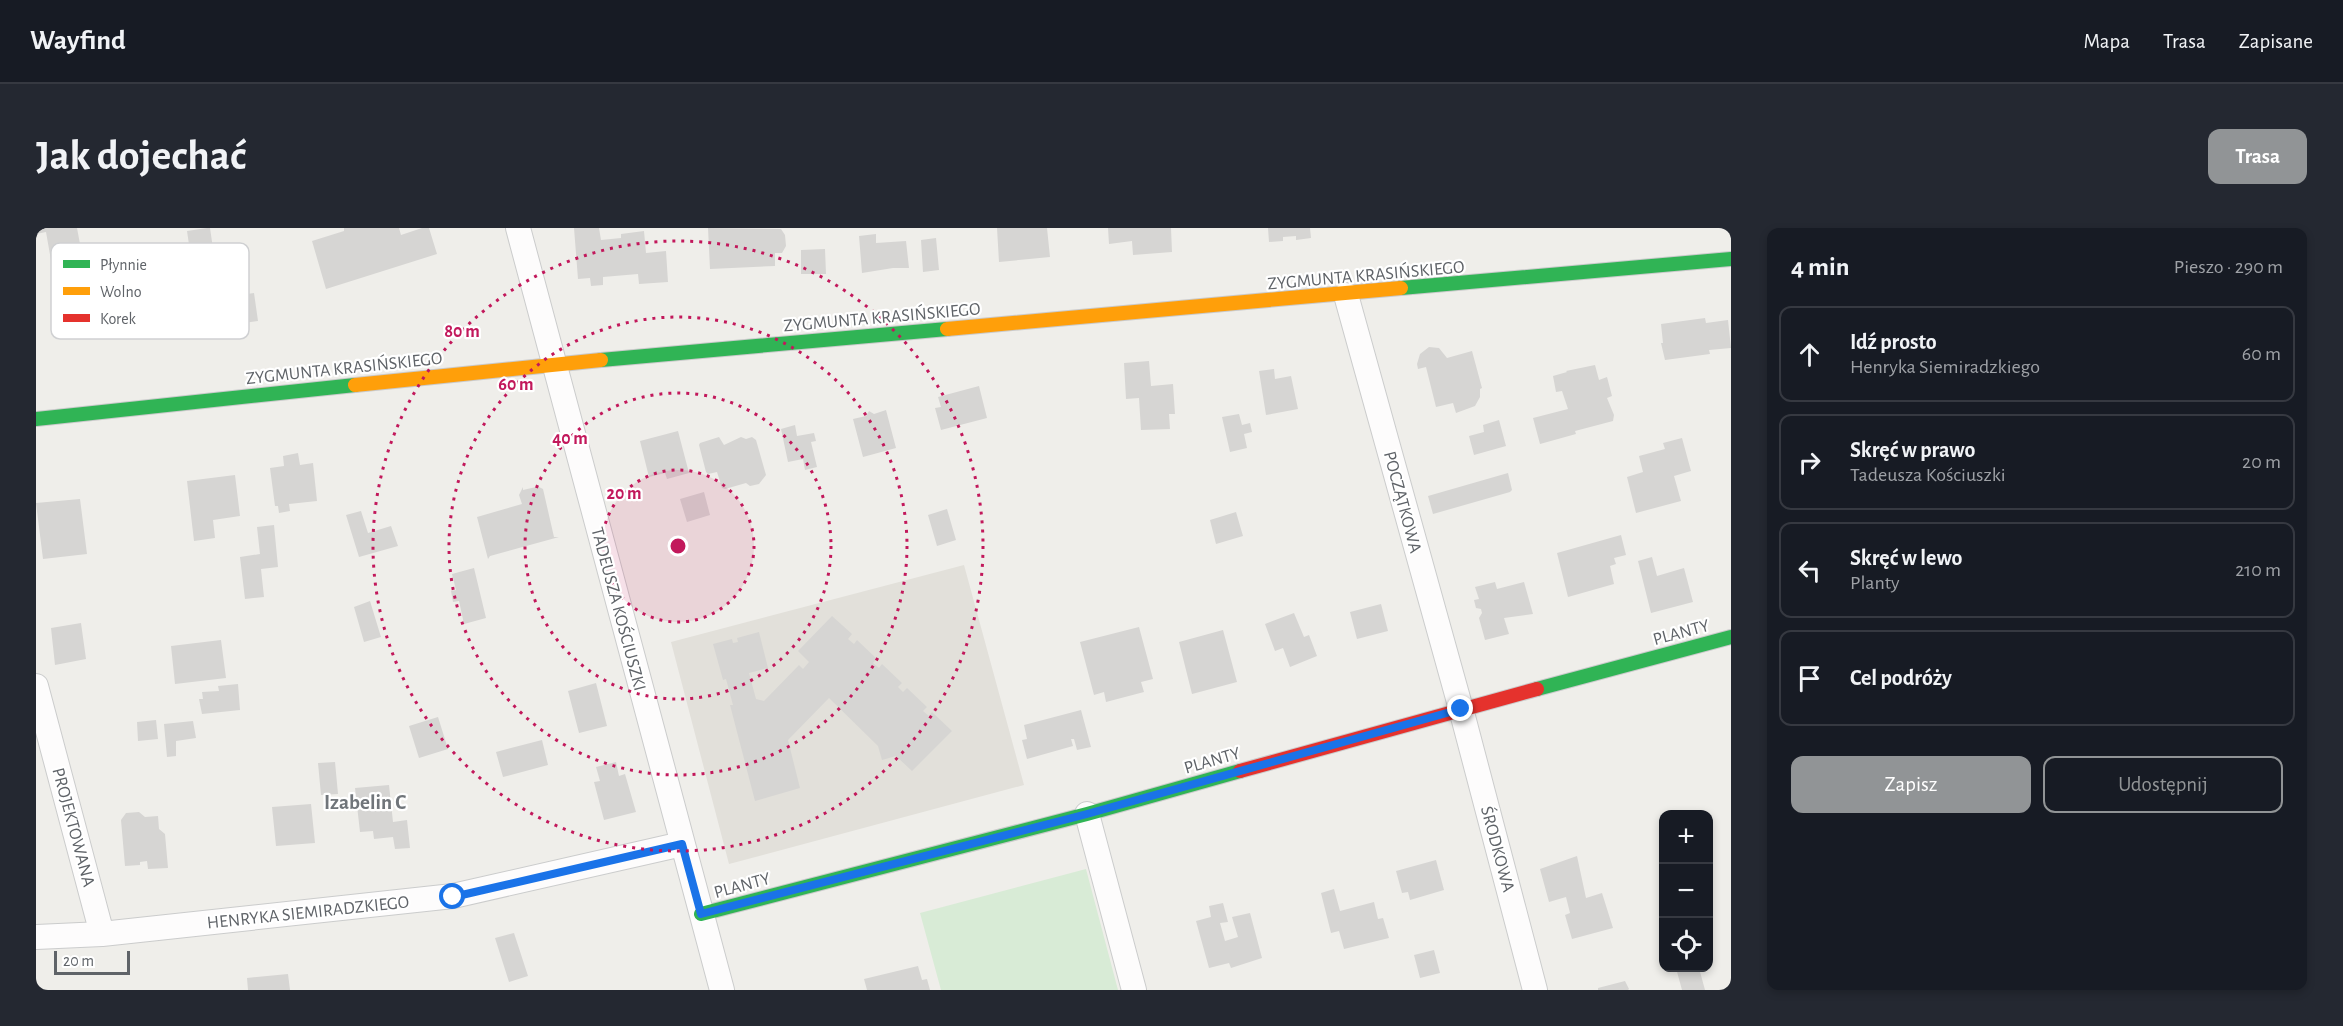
<!DOCTYPE html>
<html lang="pl">
<meta charset="utf-8">
<style>
:root{--surface:#171b24;--page:#242831;--text:#f1f3f6;--muted:#9ea1a6;--line:#363941;--accent:#919496}
body{margin:0;font-family:"Alegreya Sans",sans-serif;background:var(--page);color:var(--text)}
.controls{position:absolute;right:18px;bottom:18px;display:grid;overflow:hidden;border-radius:12px;box-shadow:0 3px 9px #0003}
.controls button{width:54px;height:54px;display:grid;place-items:center;padding:0;border:0;border-bottom:2px solid var(--line);background:var(--surface);color:var(--text);font:30px sans-serif}
.scale{position:absolute;left:18px;bottom:15px;width:76px;box-sizing:border-box;padding-left:6px;border:3px solid #5f6368;border-top:0;font-size:16px;line-height:21px;white-space:nowrap;color:#5f6368;-webkit-text-stroke:4px #fff;paint-order:stroke}
.stop{position:absolute;width:18px;height:18px;margin:-14px;border:4px solid #1a73e8;border-radius:50%;background:#fff}
.stop.end{background:#1a73e8;border-color:#fff;box-shadow:0 2px 6px #0008}
.list{margin:0;padding:0;list-style:none}
h2{display:flex;justify-content:space-between;align-items:center;height:78px;margin:0;padding:0 24px;font-size:26px}
h2 small{font-size:20px;font-weight:400;color:var(--muted)}
.list li{display:grid;grid-template-columns:39px 1fr auto;gap:18px;align-items:center;box-sizing:border-box;height:96px;margin:0 12px 12px;padding:0 12px;border:2px solid var(--line);border-radius:12px}
.list b{display:block;font-size:22px;white-space:nowrap}
.list p{margin:0;font-size:20px;white-space:nowrap;color:var(--muted)}
.list em{font-size:20px;font-style:normal;color:var(--muted)}
.actions{display:flex;gap:12px;padding:18px 24px}
.actions a{flex:1;padding:14px 0;border:2px solid var(--accent);border-radius:12px;text-align:center;font-size:21px;color:var(--accent)}
.actions .main{background:var(--accent);color:#fff}
.icon{flex:none;width:33px;height:33px;fill:none;stroke:currentColor;stroke-width:2;stroke-linecap:round;stroke-linejoin:round}
.map{position:relative;flex:none;width:1695px;height:762px;overflow:hidden;border-radius:12px}
header{display:flex;align-items:center;gap:36px;box-sizing:border-box;height:84px;padding:0 30px;background:var(--surface);border-bottom:2px solid var(--line)}
header strong{font-size:28px}
nav{display:flex;gap:33px;margin-inline-start:auto;font-size:21px}
.intro{display:flex;align-items:center;justify-content:space-between;box-sizing:border-box;height:144px;padding:0 36px}
h1{margin:0;font-size:42px}
.button{padding:15px 27px;border-radius:12px;background:var(--accent);color:#fff;font-size:21px;font-weight:700}
main{display:flex;gap:36px;padding:0 36px}
aside{flex:1;background:var(--surface);border-radius:12px;box-shadow:0 3px 9px #0003}
.map>svg:first-child{display:block}
</style>
<header>
<strong>Wayfind</strong>
<nav><a>Mapa</a><a>Trasa</a><a>Zapisane</a></nav>
</header>
<div class="intro"><h1>Jak dojechać</h1><a class="button">Trasa</a></div>
<main>
<div class="map">
<svg width="1695" height="762" viewBox="0 0 1695 762">
<rect width="100%" height="100%" fill="#efeeea"/>
<path fill="#e2e0da" d="M928,337L988,557L693,636L635,414Z"/>
<path fill="#d8ebd6" d="M1050,641L1082,762H905L884,685Z"/>
<path fill="#d6d5d3" d="M0,0H41L47,32L16,38L10,4L0,6Z
M171,0H174L179,34L156,37L151,3Z
M308,0H363L365,7L386,0H393L401,26L290,61L276,13L308,3Z
M538,0H563L565,12L585,10V6L608,3L610,25L630,23L632,54L603,56L602,46L567,49V57L555,58L554,50L542,51Z
M672,0L745,1L749,7L750,18L746,25H739V38L674,41Z
M961,0H1011L1014,29L963,34Z
M1072,0H1135L1136,24L1097,27L1096,13L1073,16Z
M1232,0H1274L1275,10L1260,12V8L1247,9V13L1233,14Z
M840,6V15L870,13L873,40H857L826,45L823,8Z
M900,10L903,42L887,44L885,12Z
M789,21L790,46H765V22Z
M203,57L204,67L218,65L222,93L179,99L176,71L190,69L189,58Z
M1669,90L1670,95L1692,92L1695,120L1673,122L1674,126L1629,132L1625,115H1627L1625,96Z
M1393,119L1403,120L1411,130L1436,123L1446,160L1444,161V169L1439,178L1420,185L1417,175L1400,179L1390,139L1382,141L1381,136L1384,126Z
M1113,133L1115,158L1137,156L1139,186H1133L1134,201L1105,202L1103,170L1090,171L1088,135Z
M1559,137L1563,152L1571,149L1576,168L1571,170L1578,187L1577,193L1539,203L1540,206L1504,216L1497,190L1532,181L1526,163L1520,164L1517,148L1531,144L1530,143Z
M1238,141L1239,151L1255,148L1262,181L1230,187L1223,143Z
M943,158L951,190L905,202L899,180L905,179L902,169Z
M850,182L860,220L827,229L817,191L830,188L833,183L838,186Z
M1203,186L1206,197L1214,195L1216,204L1208,206L1211,220L1194,224L1186,189Z
M1463,192L1470,218L1438,227L1433,208L1448,204L1447,197Z
M759,197L761,208L778,205L780,213L775,214L781,239L769,242L767,231L752,234L745,201Z
M642,203L653,245L631,251L629,245L613,249L604,213Z
M683,209L688,217L705,209L710,211L716,209L720,212L730,247L723,256L714,258L710,255L689,261L686,260L681,244L672,246L670,244L663,217L664,215Z
M1646,210L1655,243L1638,248L1645,273L1600,285L1591,249L1607,244L1603,228L1629,221L1627,215Z
M262,225L264,237L277,235L281,273L253,276L254,283L243,285L242,278H239L234,240L248,238L247,228Z
M1472,245L1476,262L1474,264L1397,286L1392,268Z
M199,247L204,288L177,292L179,310L158,313L151,253Z
M499,257L507,261L518,309H523L454,328L452,331L441,289L486,276L483,267L487,259V262L500,259Z
M668,264L674,287L651,294L644,271Z
M44,271L51,326L7,331L0,275Z
M911,281L920,312L901,318L892,287Z
M325,283L332,305L355,298L362,318L323,329L310,287Z
M1200,284L1207,308L1180,316L1174,292Z
M238,297L242,339L225,341L228,369L209,371L204,329L224,326L221,299Z
M1585,307L1590,327L1578,330L1580,336L1574,338L1578,356L1532,369L1521,325Z
M1616,329L1621,348L1648,340L1657,374L1615,385L1602,333Z
M438,340L450,390L428,396L423,373L417,374L415,363L420,362L416,346Z
M1459,354L1461,361L1488,354L1497,386L1468,390L1473,406L1449,412L1443,390L1446,385L1445,381L1440,380L1438,372L1443,371L1439,359Z
M334,373L345,409L328,414L318,379Z
M1345,376L1352,403L1321,411L1314,384Z
M1258,385L1268,409L1273,407L1281,428L1254,439L1247,420L1239,423L1229,396Z
M796,388L816,406L812,411L818,416L821,412L841,431L837,435L843,440L846,436L866,455L862,459L867,464L871,460L891,479L887,483L893,488L896,484L916,503L876,543L860,528L846,532L842,518L793,470L752,512L764,560L719,573L694,477H697L690,451L687,452L677,416L696,411L697,415L702,414L701,410L723,404L732,440L713,445L720,471L728,473L763,437L767,441L773,434L762,423Z
M45,395L50,431L19,437L15,400Z
M1103,399L1117,451L1105,454L1108,464L1070,474L1068,464L1058,467L1044,414Z
M1187,402L1201,454L1156,466L1143,414Z
M185,412L190,450L139,456L135,418Z
M560,455L571,498L543,505L532,463Z
M202,456L204,482L166,486L163,471H167L166,464L183,463L182,458Z
M1045,482L1055,519L1041,522L1038,511H1035L1037,518L991,531L986,512L991,511L988,497Z
M402,489L412,521L383,530L373,498Z
M120,492L122,511L102,513L101,494Z
M157,493L160,510L140,513V528L131,529L128,496Z
M506,512L512,537L467,549L460,524Z
M299,534L302,566L285,567L282,535Z
M580,534L583,548L589,546L600,584L568,592L558,554L564,553L560,539Z
M353,557L357,594L371,592L374,620L359,621L357,609L338,611L337,603L324,604L319,560Z
M275,576L279,615L240,618L236,579Z
M103,584L109,589L122,588L123,601L129,606L132,640L112,641L111,633L104,634V637L89,638L85,592L90,585Z
M1541,628L1550,670L1566,665L1577,700L1536,711L1529,687L1534,685L1530,669L1513,674L1504,641Z
M1400,632L1408,662L1374,672L1372,664L1366,665L1360,643Z
M1298,661L1304,683L1338,674L1342,691L1347,690L1353,710L1308,721L1303,703L1295,705L1285,665Z
M1187,675L1192,694L1184,695L1189,713L1202,709L1196,689L1214,685L1226,730L1195,740L1193,735L1173,740L1160,693L1175,689L1173,678Z
M478,705L492,748L473,754L459,710Z
M1398,722L1404,745L1384,750L1378,727Z
M882,738L886,752L891,751L894,762H831L828,751Z
M1640,740H1663L1669,762H1646Z
M252,746L254,762H212L211,750Z
M1589,753L1593,761L1592,762H1562V760Z"/>
<g fill="none" stroke-linecap="round" stroke-linejoin="round">
<defs>
<path id="street" d="M482,0L686,762
M1310,67L1425,481L1499,762
M0,458L66,706
M1051,586L1098,762
M0,709L66,706L417,668L646,616"/>
<path id="fast" d="M1365,60L1695,31
M565,132L911,101
M0,191L319,157
M1501,461L1695,409
M665,686L1051,586L1204,543"/>
<path id="slow" d="M911,101L1365,60
M319,157L565,132"/>
<path id="jam" d="M1204,543L1501,461"/>
</defs>
<use href="#street" stroke="#cbcccc" stroke-width="26"/>
<use href="#fast" stroke="#cacacb" stroke-width="16"/>
<use href="#slow" stroke="#cacacb" stroke-width="16"/>
<use href="#jam" stroke="#cacacb" stroke-width="16"/>
<use href="#street" stroke="#fdfcfc" stroke-width="24"/>
<use href="#fast" stroke="#30b455" stroke-width="14"/>
<use href="#slow" stroke="#ff9f0a" stroke-width="14"/>
<use href="#jam" stroke="#e5322d" stroke-width="14"/>
</g>
<g fill="none" stroke-linecap="round" stroke-linejoin="round">
<path stroke="#1a73e8" stroke-width="8" d="M417,669L646,616L665,686L1051,586L1425,481"/>
</g>
<circle cx="642" cy="318" r="76" fill="#c2185b" fill-opacity=".12"/>
<g fill="none" stroke="#c2185b" stroke-width="3" stroke-dasharray="3 6">
<circle cx="642" cy="318" r="76"/>
<circle cx="642" cy="318" r="153"/>
<circle cx="642" cy="318" r="229"/>
<circle cx="642" cy="318" r="305"/>
</g>
<g text-anchor="middle" stroke-width="4.5" stroke-linejoin="round" paint-order="stroke">
<g font-size="18" fill="#5f6368" stroke="#fff">
<text transform="translate(1330 47) rotate(-5)" y="6">ZYGMUNTA KRASIŃSKIEGO</text>
<text transform="translate(846 89) rotate(-5)" y="6">ZYGMUNTA KRASIŃSKIEGO</text>
<text transform="translate(308 140) rotate(-6)" y="6">ZYGMUNTA KRASIŃSKIEGO</text>
<text transform="translate(1367 274) rotate(75)" y="6">POCZĄTKOWA</text>
<text transform="translate(583 381) rotate(75)" y="6">TADEUSZA KOŚCIUSZKI</text>
<text transform="translate(1645 404) rotate(-15)" y="6">PLANTY</text>
<text transform="translate(1176 532) rotate(-16)" y="6">PLANTY</text>
<text transform="translate(38 599) rotate(75)" y="6">PROJEKTOWANA</text>
<text transform="translate(1462 621) rotate(75)" y="6">ŚRODKOWA</text>
<text transform="translate(706 657) rotate(-15)" y="6">PLANTY</text>
<text transform="translate(272 684) rotate(-6)" y="6">HENRYKA SIEMIRADZKIEGO</text>
</g>
<g font-size="21" font-weight="bold" fill="#70757a" stroke="#fff">
<text x="329" y="581">Izabelin C</text>
</g>
</g>
<rect x="15" y="15" width="198" height="96" rx="9" fill="#fff" stroke="#cfd0d2" stroke-width="1.5"/>
<rect x="27" y="32" width="27" height="8" fill="#30b455"/>
<rect x="27" y="59" width="27" height="8" fill="#ff9f0a"/>
<rect x="27" y="86" width="27" height="8" fill="#e5322d"/>
<g font-size="16" fill="#5f6368">
<text x="64" y="42">Płynnie</text>
<text x="64" y="69">Wolno</text>
<text x="64" y="96">Korek</text>
</g>
<circle cx="642" cy="318" r="9" fill="#c2185b" stroke="#fff" stroke-width="3"/>
<g font-size="18" text-anchor="middle" font-weight="bold" fill="#c2185b" stroke="#fff" stroke-width="4.5" stroke-linejoin="round" paint-order="stroke">
<text x="426" y="109">80 m</text>
<text x="480" y="162">60 m</text>
<text x="534" y="216">40 m</text>
<text x="588" y="271">20 m</text>
</g>
</svg>
<div class="controls">
<button>+</button>
<button>−</button>
<button><svg class="icon" aria-label="locate" viewBox="0 0 24 24"><circle cx="12" cy="12" r="6"/><path d="M12 2v4M12 18v4M2 12h4M18 12h4"/></svg></button>
</div>
<div class="scale">20 m</div>
<div class="stop" style="left:417px;top:669px"></div>
<div class="stop end" style="left:1425px;top:481px"></div>
</div>
<aside>
<h2>4 min<small>Pieszo · 290 m</small></h2>
<ul class="list">
<li><svg class="icon" aria-label="ahead" viewBox="0 0 24 24"><path d="M12 20V5M6 11l6-6 6 6"/></svg><div><b>Idź prosto</b><p>Henryka Siemiradzkiego</p></div><em>60 m</em></li>
<li><svg class="icon" aria-label="right" viewBox="0 0 24 24"><path d="M7 20v-9h11M14 6l5 5-5 5"/></svg><div><b>Skręć w prawo</b><p>Tadeusza Kościuszki</p></div><em>20 m</em></li>
<li><svg class="icon" aria-label="left" viewBox="0 0 24 24"><path d="M17 20v-9H6M10 6l-5 5 5 5"/></svg><div><b>Skręć w lewo</b><p>Planty</p></div><em>210 m</em></li>
<li><svg class="icon" aria-label="arrive" viewBox="0 0 24 24"><path d="M6 21V4h12l-3 4 3 4H6"/></svg><div><b>Cel podróży</b></div></li>
</ul>
<div class="actions"><a class="main">Zapisz</a><a>Udostępnij</a></div>
</aside>
</main>
